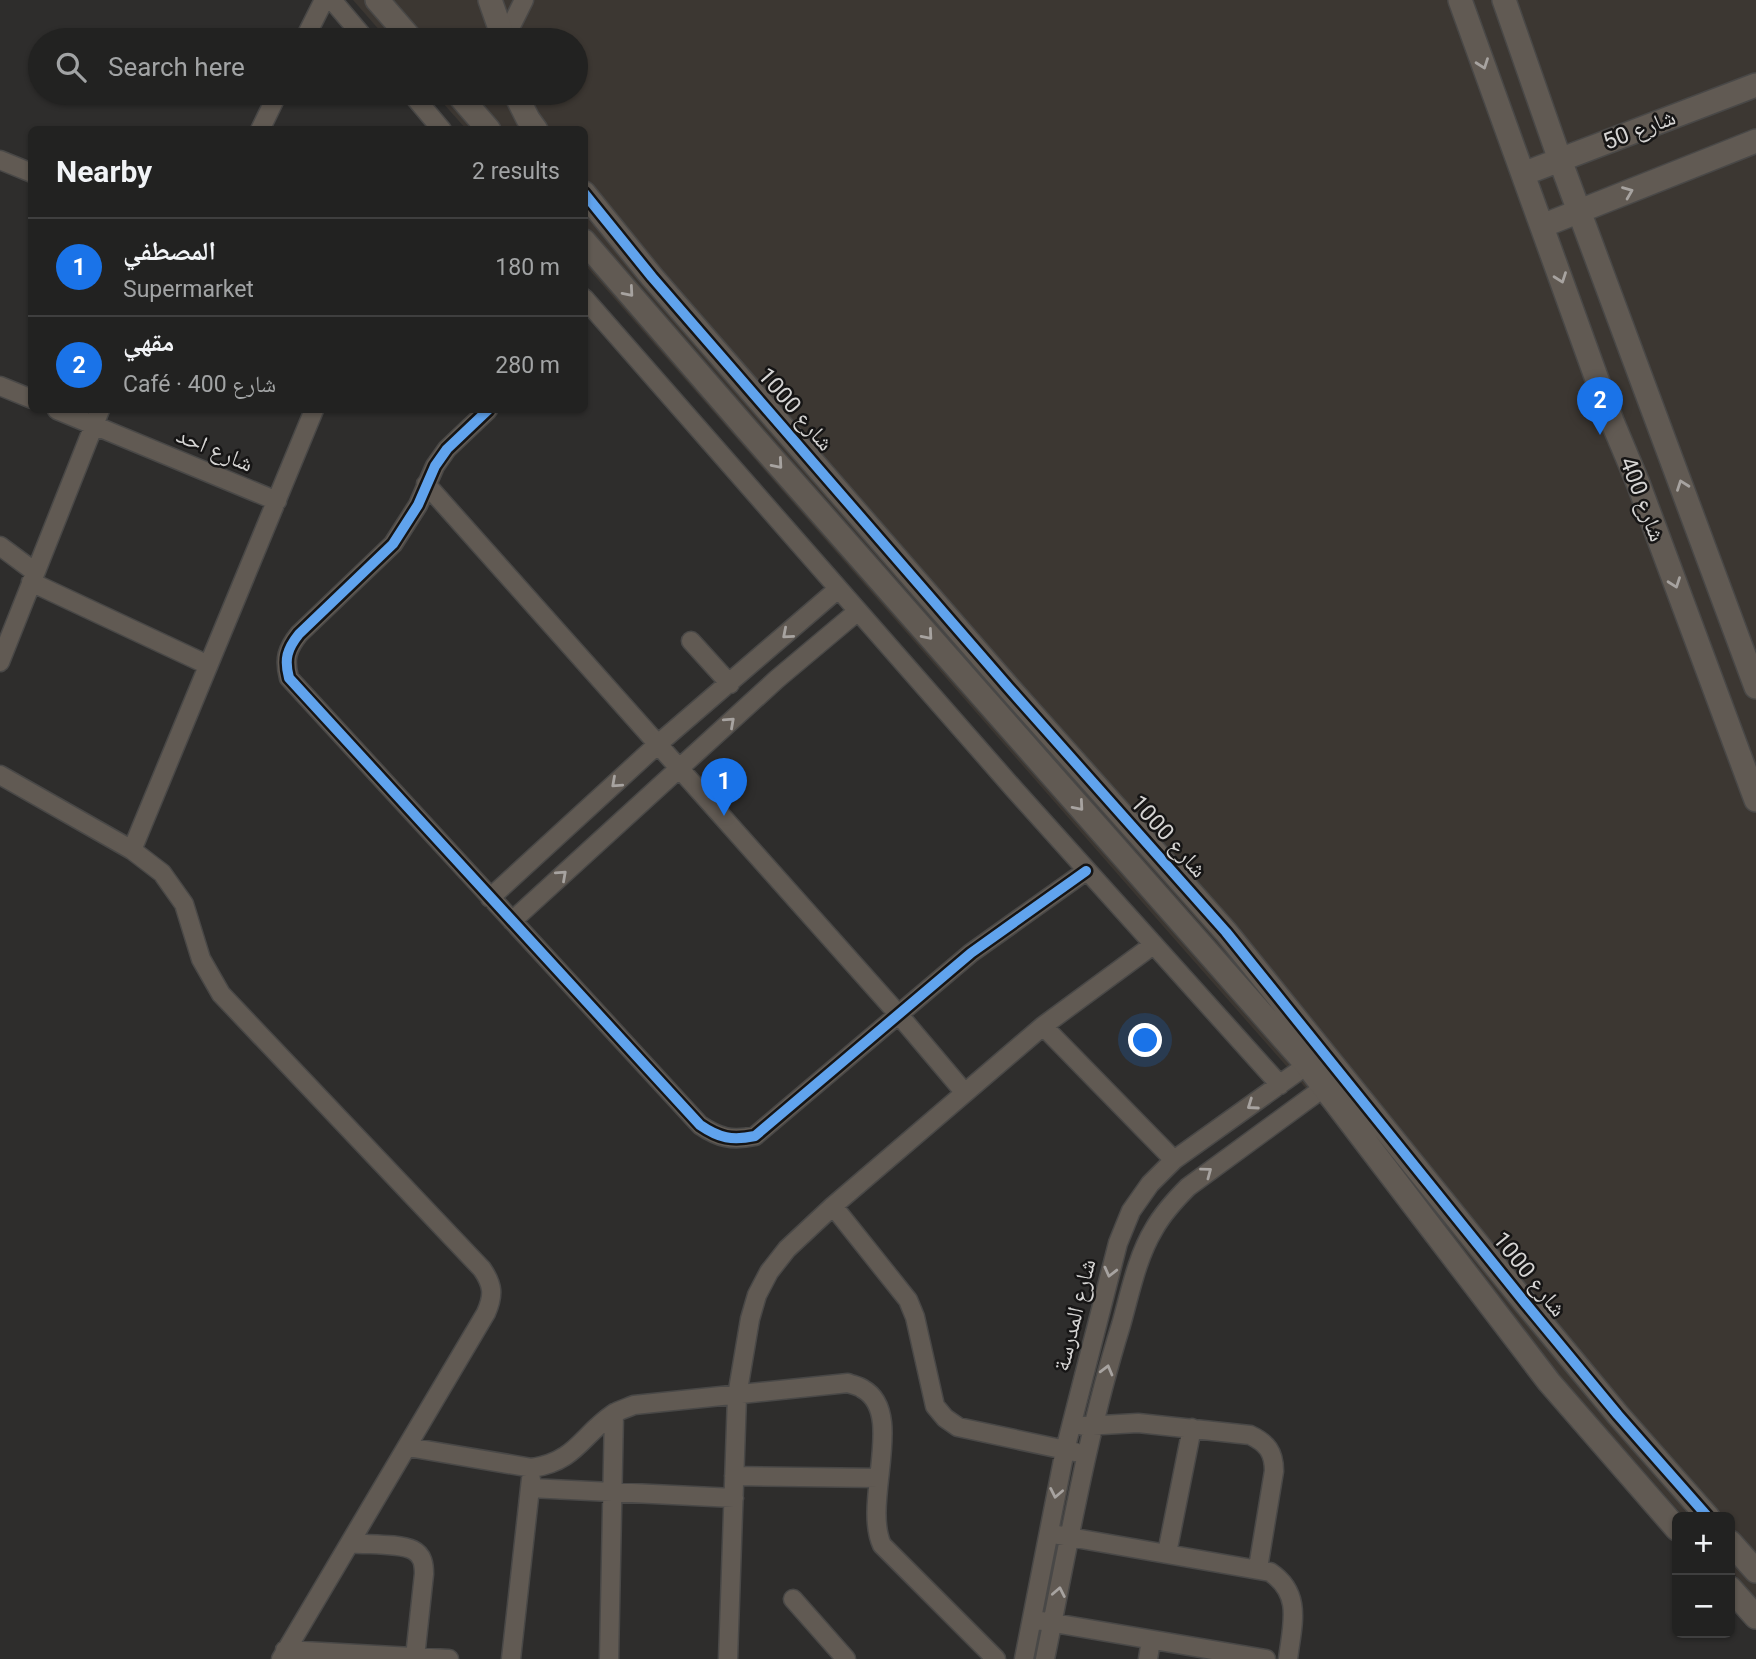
<!DOCTYPE html>
<meta charset="utf-8">
<style>
:root{--surface:#222221;--page:#2e2f2e;--text:#f1f3f6;--muted:#a2a4a5;--line:#3f3f3f;--accent:#1a73e8}
body{margin:0;font-family:Roboto,"Noto Naskh Arabic",sans-serif;background:var(--page);color:var(--text)}
.controls{position:absolute;right:21px;bottom:21px;display:grid;overflow:hidden;border-radius:10px;box-shadow:0 2px 5px #0004}
.controls button{width:63px;height:63px;display:grid;place-items:center;padding:0;border:0;border-bottom:2px solid var(--line);background:var(--surface);color:var(--text);font:35px sans-serif}
.you{position:absolute;left:1146px;top:1041px;width:24px;height:24px;margin:-18px;border:5px solid #fff;border-radius:50%;background:#1a73e8;box-shadow:0 0 0 10px #1a73e833}
.badge{display:grid;place-items:center;width:46px;height:46px;border-radius:50%;background:var(--accent);color:#fff;font-size:23px;font-weight:700}
.pin{position:absolute;translate:-50% -58px;filter:drop-shadow(0 2px 4px #0008)}
.pin::after{content:'';position:absolute;top:37px;width:24px;height:21px;background:inherit;clip-path:polygon(0 0,100% 0,50% 100%)}
.list{margin:0;padding:0;list-style:none}
h2{display:flex;justify-content:space-between;align-items:center;height:91px;margin:0;padding:0 28px;font-size:30px}
h2 small{font-size:23px;font-weight:400;color:var(--muted)}
.list li{display:grid;grid-template-columns:46px 1fr auto;gap:21px;align-items:center;box-sizing:border-box;height:98px;padding:0 28px;border-top:2px solid var(--line)}
.list b{display:block;font-size:26px;white-space:nowrap}
.list p{margin:0;font-size:23px;white-space:nowrap;color:var(--muted)}
.list em{font-size:23px;font-style:normal;color:var(--muted)}
.icon{flex:none;width:38px;height:38px;fill:none;stroke:currentColor;stroke-width:2;stroke-linecap:round;stroke-linejoin:round}
.map{position:relative;flex:none;width:1756px;height:1659px;overflow:hidden}
.search{position:absolute;background:var(--surface);box-shadow:0 2px 5px #0004;left:28px;top:28px;width:560px;height:77px;display:flex;align-items:center;gap:18px;box-sizing:border-box;padding:0 24px;border-radius:38px;color:var(--muted);font-size:26px}
.panel{position:absolute;background:var(--surface);box-shadow:0 2px 5px #0004;left:28px;top:126px;width:560px;height:287px;border-radius:10px}
.map>svg:first-child{display:block}
</style>
<div class="map">
<svg width="1756" height="1659" viewBox="0 0 1756 1659">
<rect width="100%" height="100%" fill="#2e2d2c"/>
<path fill="#3c3732" d="M353,0H1756V1599L1730,1569V1517H1684L1170,934L585,265L584,130L466,129L434,93H576V40H388Z"/>
<g fill="none" stroke-linecap="round" stroke-linejoin="round">
<defs>
<path id="minor" d="M332,0L366,40
M304,40L324,0
M504,40L524,0
M411,93L442,130
M260,130L278,93
M0,160L32,173
M584,298L1014,789L1280,1085
M0,386L32,399
M57,410L277,501
M488,410L447,449L435,466L418,505L393,544L299,634C287,649 284,659 289,678L700,1125C719,1138 732,1141 755,1136L971,953L1086,871
M426,484L899,1015L965,1093
M0,546L35,572
M31,582L208,665
M691,641L730,684
M0,662L100,410
M0,775L132,850L162,873L184,904L201,959L221,994L482,1269C493,1285 494,1295 486,1313L281,1659
M132,850L314,410
M490,898L658,744L838,589
M512,921L777,679L858,611
M1043,1026L1174,1160
M833,1206L908,1300L915,1317L935,1406L945,1418L958,1427L1075,1452
M1084,1426L1138,1423L1250,1435C1267,1443 1274,1452 1274,1471L1258,1568
M408,1447L532,1468C576,1461 581,1436 613,1414C619,1410 627,1408 634,1405L848,1383C853,1385 859,1386 863,1389C906,1413 862,1502 882,1545L996,1659
M734,1476L879,1478
M530,1488L734,1498
M1058,1535L1270,1572C1303,1594 1292,1625 1288,1659
M350,1543C366,1545 399,1543 413,1550C423,1555 424,1565 424,1574L415,1657
M1167,1553L1192,1428
M793,1599L846,1659
M1042,1621L1266,1659
M285,1650L449,1659
M511,1659L531,1479
M609,1659L614,1413
M728,1659L737,1396L750,1319L757,1295L769,1272L787,1249L833,1206L1043,1026L1153,945
M1024,1659L1065,1450L1118,1243L1131,1211L1150,1184L1174,1160L1307,1065
M1045,1659C1068,1547 1087,1434 1121,1325C1130,1293 1137,1257 1154,1229C1163,1213 1175,1200 1188,1187L1326,1086
M1148,1659L1151,1640"/>
<path id="tertiary" d="M377,0L412,40
M490,0L504,40
M1460,0L1612,421L1638,483L1756,800
M1504,0L1560,160L1756,687
M457,93L489,130
M515,93L528,119L536,130
M1523,174L1756,85
M584,193L652,277L1009,688L1226,932L1526,1304L1618,1415L1708,1517
M1542,226L1756,141
M584,241L745,427L1307,1065L1549,1382L1677,1529
M1730,1542L1756,1571
M1730,1588L1756,1617"/>
</defs>
<use href="#minor" stroke="#494847" stroke-width="21"/>
<use href="#tertiary" stroke="#494847" stroke-width="26"/>
<use href="#minor" stroke="#615a53" stroke-width="18"/>
<use href="#tertiary" stroke="#615a53" stroke-width="23"/>
<defs>
<path id="cycleway" d="M584,193L652,277L1009,688L1226,932L1526,1304L1618,1415L1708,1517
M488,410L447,449L435,466L418,505L393,544L299,634C287,649 284,659 289,678L700,1125C719,1138 732,1141 755,1136L971,953L1086,871"/>
</defs>
<use href="#cycleway" stroke="#161515" stroke-width="15"/>
<use href="#cycleway" stroke="#60a3ed" stroke-width="10"/>
</g>
<defs><path id="oneway-chevron" d="M-2-3.5L2.5 0L-2 3.5" fill="none" stroke-width="1.6" stroke-linecap="round" stroke-linejoin="round" transform="scale(1.75)"/></defs>
<g stroke="#a7a3a0">
<use href="#oneway-chevron" transform="translate(1483 64) rotate(70)"/>
<use href="#oneway-chevron" transform="translate(1628 192) rotate(-22)"/>
<use href="#oneway-chevron" transform="translate(1561 278) rotate(70)"/>
<use href="#oneway-chevron" transform="translate(629 292) rotate(49)"/>
<use href="#oneway-chevron" transform="translate(778 464) rotate(49)"/>
<use href="#oneway-chevron" transform="translate(1682 485) rotate(-110)"/>
<use href="#oneway-chevron" transform="translate(1675 583) rotate(70)"/>
<use href="#oneway-chevron" transform="translate(787 634) rotate(139)"/>
<use href="#oneway-chevron" transform="translate(928 635) rotate(49)"/>
<use href="#oneway-chevron" transform="translate(730 722) rotate(-42)"/>
<use href="#oneway-chevron" transform="translate(616 783) rotate(138)"/>
<use href="#oneway-chevron" transform="translate(1079 806) rotate(49)"/>
<use href="#oneway-chevron" transform="translate(562 875) rotate(-42)"/>
<use href="#oneway-chevron" transform="translate(1252 1105) rotate(145)"/>
<use href="#oneway-chevron" transform="translate(1207 1172) rotate(-37)"/>
<use href="#oneway-chevron" transform="translate(1110 1272) rotate(104)"/>
<use href="#oneway-chevron" transform="translate(1107 1370) rotate(-75)"/>
<use href="#oneway-chevron" transform="translate(1056 1493) rotate(101)"/>
<use href="#oneway-chevron" transform="translate(1059 1592) rotate(-79)"/>
</g>
<g text-anchor="middle" stroke-width="5" stroke-linejoin="round" paint-order="stroke">
<g font-size="23" fill="#d5d4d3" stroke="#161515">
<text transform="translate(1639 129) rotate(-21)" y="8">شارع 50</text>
<text transform="translate(796 409) rotate(49)" y="8">شارع 1000</text>
<text transform="translate(215 449) rotate(23)" y="8">شارع احد</text>
<text transform="translate(1643 499) rotate(69)" y="8">شارع 400</text>
<text transform="translate(1169 836) rotate(48)" y="8">شارع 1000</text>
<text transform="translate(1530 1274) rotate(51)" y="8">شارع 1000</text>
<text transform="translate(1074 1315) rotate(-76)" y="8">شارع المدرسة</text>
</g>
</g>
</svg>
<div class="controls">
<button>+</button>
<button>−</button>
</div>
<div class="you"></div>
<div class="pin badge" style="left:724px;top:816px">1</div>
<div class="pin badge" style="left:1600px;top:435px">2</div>
<div class="search"><svg class="icon" aria-label="search" viewBox="0 0 24 24"><circle cx="10" cy="10" r="6"/><path d="M15 15l6 6"/></svg>Search here</div>
<section class="panel">
<h2>Nearby<small>2 results</small></h2>
<ul class="list">
<li><span class="badge">1</span><div><b>المصطفي</b><p>Supermarket</p></div><em>180 m</em></li>
<li><span class="badge">2</span><div><b>مقهي</b><p>Café · شارع 400</p></div><em>280 m</em></li>
</ul>
</section>
</div>
